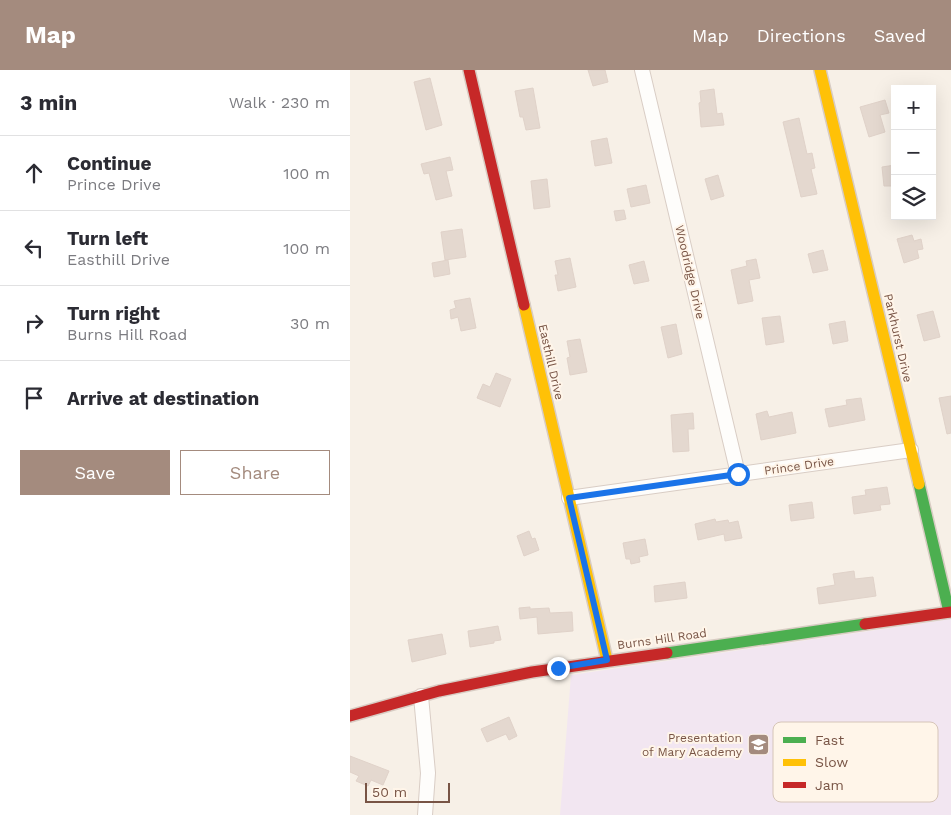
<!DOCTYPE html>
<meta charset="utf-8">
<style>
:root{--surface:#fff;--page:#f7f7f7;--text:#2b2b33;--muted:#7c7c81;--line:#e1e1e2;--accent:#a48b7e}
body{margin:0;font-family:"Work Sans",sans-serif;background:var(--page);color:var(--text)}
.controls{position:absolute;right:15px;top:15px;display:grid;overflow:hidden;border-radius:0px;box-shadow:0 5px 20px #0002}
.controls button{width:45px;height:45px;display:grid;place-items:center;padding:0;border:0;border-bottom:1px solid var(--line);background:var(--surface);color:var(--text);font:25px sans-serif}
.scale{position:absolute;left:15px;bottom:12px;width:85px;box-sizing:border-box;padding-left:5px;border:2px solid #785445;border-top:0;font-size:14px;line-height:18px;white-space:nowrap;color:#785445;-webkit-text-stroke:4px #fff5e9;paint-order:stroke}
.stop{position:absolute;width:15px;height:15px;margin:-11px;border:4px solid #1a73e8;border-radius:50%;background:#fff}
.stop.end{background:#1a73e8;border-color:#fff;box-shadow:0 1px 5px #0008}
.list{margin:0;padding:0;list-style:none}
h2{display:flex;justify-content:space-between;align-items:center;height:65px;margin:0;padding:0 20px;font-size:21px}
h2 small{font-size:16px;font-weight:400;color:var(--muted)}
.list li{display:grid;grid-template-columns:32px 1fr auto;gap:15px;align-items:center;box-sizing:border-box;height:75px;padding:0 20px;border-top:1px solid var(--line)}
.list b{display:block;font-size:19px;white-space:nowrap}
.list p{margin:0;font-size:16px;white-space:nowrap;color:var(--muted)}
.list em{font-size:16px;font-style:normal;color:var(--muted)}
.actions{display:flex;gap:10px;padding:15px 20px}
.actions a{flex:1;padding:11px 0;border:1px solid var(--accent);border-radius:0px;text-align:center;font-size:18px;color:var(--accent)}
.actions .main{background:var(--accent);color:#fff}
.icon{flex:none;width:28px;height:28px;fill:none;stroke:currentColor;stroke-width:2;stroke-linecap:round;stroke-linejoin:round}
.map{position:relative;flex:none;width:601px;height:745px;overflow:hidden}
header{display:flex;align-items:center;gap:30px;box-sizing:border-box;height:70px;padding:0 25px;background:var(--accent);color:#fff}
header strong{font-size:24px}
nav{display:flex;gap:28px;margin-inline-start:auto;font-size:18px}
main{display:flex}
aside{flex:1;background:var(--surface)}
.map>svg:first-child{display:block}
</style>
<header>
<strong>Map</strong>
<nav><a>Map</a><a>Directions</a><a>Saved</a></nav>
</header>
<main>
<aside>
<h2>3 min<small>Walk · 230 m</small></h2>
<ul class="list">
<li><svg class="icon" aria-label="ahead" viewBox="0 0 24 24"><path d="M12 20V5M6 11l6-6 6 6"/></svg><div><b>Continue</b><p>Prince Drive</p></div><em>100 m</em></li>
<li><svg class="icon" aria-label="left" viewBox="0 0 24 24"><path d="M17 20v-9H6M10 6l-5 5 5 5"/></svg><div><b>Turn left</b><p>Easthill Drive</p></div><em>100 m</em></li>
<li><svg class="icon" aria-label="right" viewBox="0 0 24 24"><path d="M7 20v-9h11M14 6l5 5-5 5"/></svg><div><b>Turn right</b><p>Burns Hill Road</p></div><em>30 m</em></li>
<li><svg class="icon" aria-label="arrive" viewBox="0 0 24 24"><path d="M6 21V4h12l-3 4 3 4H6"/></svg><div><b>Arrive at destination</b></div></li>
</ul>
<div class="actions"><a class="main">Save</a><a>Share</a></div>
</aside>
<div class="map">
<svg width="601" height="745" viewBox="0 0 601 745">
<rect width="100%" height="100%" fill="#f7f0e7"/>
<path fill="#f2e6f1" d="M601,549V745H210L221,605Z"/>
<path fill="#e4d8cf" stroke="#e0d2c9" d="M238,0H255L258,12L243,16Z
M80,8L92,55L76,60L64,12Z
M183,18L190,58L176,60L173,47H170L165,21Z
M364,19L367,44L372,43L374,55L351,57L349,33L351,32L350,21Z
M535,30L539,43L530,45L535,62L519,67L510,37Z
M449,48L457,84L462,83L465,98L461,99L467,124L451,127L433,52Z
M257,68L262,93L245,96L241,71Z
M100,87L103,100L96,101L102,126L86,130L79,103L74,104L71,94Z
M545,95V116H534L532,97Z
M368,105L374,126L361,130L355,109Z
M197,109L200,137L184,139L181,111Z
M296,115L300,133L281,137L277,119Z
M274,140L276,149L266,151L264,141Z
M112,159L116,187L95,190L91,162Z
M562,165L564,171L571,169L573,179L567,180L569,188L554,193L547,169Z
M473,180L478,200L463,203L458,184Z
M220,188L226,217L208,221L205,205H208L205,191Z
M406,189L410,208L399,210L403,231L388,234L381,200L397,196L396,191Z
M98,190L100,204L84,207L82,193Z
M294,191L299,211L284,214L279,195Z
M120,228L126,258L111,261L108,247L101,249L100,240L106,238L104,231Z
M583,241L590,267L574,271L567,245Z
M430,246L434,272L416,275L412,248Z
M495,251L498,271L483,274L479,254Z
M326,254L332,284L318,288L311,257Z
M230,269L237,302L220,305L217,288L220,287L217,271Z
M146,303L161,309L150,337L127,328L133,314L140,317Z
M601,326V363L597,364L589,328Z
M511,328L515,350L479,357L475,339L497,335L496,330Z
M417,341L419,347L442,342L446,363L411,370L406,344Z
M343,343L344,359H338L339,381L323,382L321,345Z
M537,417L540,434L530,435L531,440L504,444L502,427L516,425L515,420Z
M462,432L464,448L441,451L439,435Z
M365,449L366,452L378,450L379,453L388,451L392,468L375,471L374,464L348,470L345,454Z
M179,461L182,469L185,468L189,480L174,486L167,466Z
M295,469L298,485L289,487L290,492L281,494L280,489H276L273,473Z
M504,501L505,509L523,507L526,526L469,534L467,518L485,515L483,504Z
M335,512L337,528L305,532L304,516Z
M180,537V539L199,538L200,543L222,542L223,561L188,564L187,547L170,549L169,538Z
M148,556L151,570L144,571V573L120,577L118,561Z
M92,564L96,584L62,592L58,570Z
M159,647L167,666L159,670L156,664L137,672L131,659Z
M0,686L39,701L33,715L21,710L18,716L6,711L9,706L0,702Z"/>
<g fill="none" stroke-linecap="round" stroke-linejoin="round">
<defs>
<path id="street" d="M292,0L388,404
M219,428L561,380
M71,626L78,703L75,745"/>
<path id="fast" d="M569,414L599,542
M317,583L515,554"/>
<path id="slow" d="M470,0L569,414
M174,235L257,590"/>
<path id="jam" d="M119,0L174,235
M515,554L601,542
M0,646L89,621L182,602L317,583"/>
</defs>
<use href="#street" stroke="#d9cdc5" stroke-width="16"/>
<use href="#fast" stroke="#d8ccc3" stroke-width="14"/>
<use href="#slow" stroke="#d8ccc3" stroke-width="14"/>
<use href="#jam" stroke="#d8ccc3" stroke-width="14"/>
<use href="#street" stroke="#fefdfb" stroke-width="14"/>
<use href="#fast" stroke="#4caf50" stroke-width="11"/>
<use href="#slow" stroke="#ffc107" stroke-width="11"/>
<use href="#jam" stroke="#c62828" stroke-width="11"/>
</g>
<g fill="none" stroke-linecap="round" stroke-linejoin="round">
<path stroke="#1a73e8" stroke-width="6" d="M208,598L257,590L219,428L388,404"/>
</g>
<defs>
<symbol id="school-square" viewBox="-11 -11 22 22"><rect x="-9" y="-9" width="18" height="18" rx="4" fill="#a48b7e" stroke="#fff5e9"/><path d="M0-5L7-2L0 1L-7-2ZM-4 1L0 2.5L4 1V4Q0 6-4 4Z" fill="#fff"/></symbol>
</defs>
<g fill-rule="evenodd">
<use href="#school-square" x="396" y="662" width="25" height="25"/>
</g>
<g text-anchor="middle" stroke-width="4" stroke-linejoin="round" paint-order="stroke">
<g font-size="12" fill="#785445" stroke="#fff5e9">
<text transform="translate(340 202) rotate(77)" y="4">Woodridge Drive</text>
<text transform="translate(548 268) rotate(77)" y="4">Parkhurst Drive</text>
<text transform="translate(201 292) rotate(77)" y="4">Easthill Drive</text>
<text transform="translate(449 396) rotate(-8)" y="4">Prince Drive</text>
<text transform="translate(312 569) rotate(-8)" y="4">Burns Hill Road</text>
</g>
<g font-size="12" fill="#785445" stroke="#fff5e9" text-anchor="end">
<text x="392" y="672">Presentation<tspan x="392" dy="14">of Mary Academy</tspan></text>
</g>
</g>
<rect x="423" y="652" width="165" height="80" rx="8" fill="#fff5e9" stroke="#d6c5b8" stroke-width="1"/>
<rect x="433" y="667" width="23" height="6" fill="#4caf50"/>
<rect x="433" y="689" width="23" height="7" fill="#ffc107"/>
<rect x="433" y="712" width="23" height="6" fill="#c62828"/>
<g font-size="14" fill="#785445">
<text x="465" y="675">Fast</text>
<text x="465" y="697">Slow</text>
<text x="465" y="720">Jam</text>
</g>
</svg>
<div class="controls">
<button>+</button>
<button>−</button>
<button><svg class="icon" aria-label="layers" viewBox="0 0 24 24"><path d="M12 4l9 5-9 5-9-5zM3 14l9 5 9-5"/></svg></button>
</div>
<div class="scale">50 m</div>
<div class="stop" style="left:388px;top:404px"></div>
<div class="stop end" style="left:208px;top:598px"></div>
</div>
</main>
